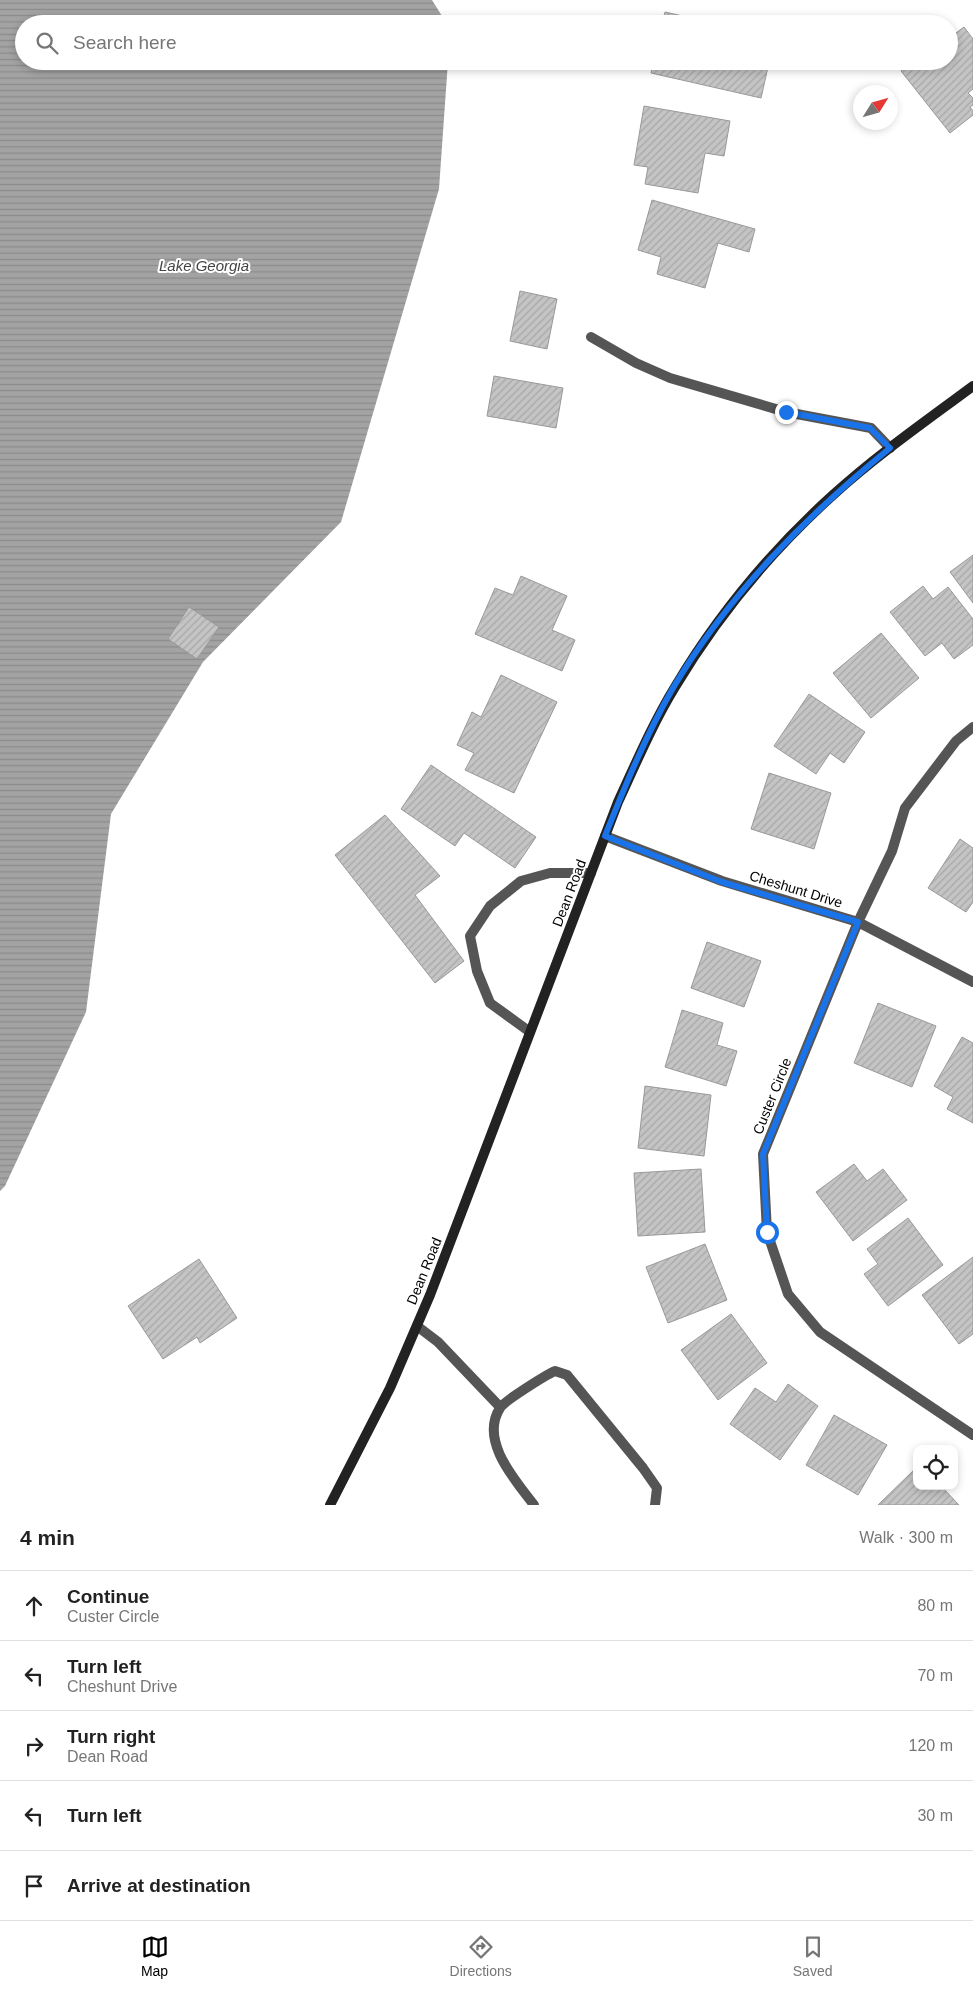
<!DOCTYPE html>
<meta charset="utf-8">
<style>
:root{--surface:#fff;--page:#f6f6f6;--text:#222;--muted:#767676;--line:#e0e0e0;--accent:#000}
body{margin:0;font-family:Arial,sans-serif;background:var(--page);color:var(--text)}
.controls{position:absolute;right:15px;bottom:15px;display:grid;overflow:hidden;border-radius:10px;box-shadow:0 2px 8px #0003}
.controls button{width:45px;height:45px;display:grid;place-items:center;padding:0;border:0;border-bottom:1px solid var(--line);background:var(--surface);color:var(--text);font:25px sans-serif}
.compass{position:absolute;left:853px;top:85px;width:45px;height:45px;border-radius:50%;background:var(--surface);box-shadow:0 2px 8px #0003;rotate:53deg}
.stop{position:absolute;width:15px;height:15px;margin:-11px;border:4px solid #1a73e8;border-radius:50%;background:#fff}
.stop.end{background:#1a73e8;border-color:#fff;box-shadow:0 1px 5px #0008}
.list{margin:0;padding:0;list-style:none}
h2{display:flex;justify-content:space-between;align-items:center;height:65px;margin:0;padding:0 20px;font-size:21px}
h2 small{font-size:16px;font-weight:400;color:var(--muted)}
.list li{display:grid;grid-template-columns:32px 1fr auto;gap:15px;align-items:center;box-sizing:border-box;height:70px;padding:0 20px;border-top:1px solid var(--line)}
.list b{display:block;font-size:19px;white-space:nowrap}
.list p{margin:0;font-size:16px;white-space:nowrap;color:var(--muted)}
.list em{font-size:16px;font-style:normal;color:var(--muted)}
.icon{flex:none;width:28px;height:28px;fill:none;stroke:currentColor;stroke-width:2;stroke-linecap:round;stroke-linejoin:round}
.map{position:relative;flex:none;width:973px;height:1505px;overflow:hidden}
.search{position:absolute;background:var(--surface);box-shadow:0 2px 8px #0003;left:15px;right:15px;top:15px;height:55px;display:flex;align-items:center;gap:12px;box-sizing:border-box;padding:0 18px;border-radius:28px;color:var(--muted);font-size:19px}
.sheet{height:415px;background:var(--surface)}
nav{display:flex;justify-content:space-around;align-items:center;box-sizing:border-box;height:70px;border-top:1px solid var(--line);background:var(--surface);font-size:14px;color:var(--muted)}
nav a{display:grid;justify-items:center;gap:2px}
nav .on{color:var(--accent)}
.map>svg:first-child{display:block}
</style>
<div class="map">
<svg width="973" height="1505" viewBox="0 0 973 1505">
<defs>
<pattern id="water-rules" width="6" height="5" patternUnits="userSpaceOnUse" patternTransform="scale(1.25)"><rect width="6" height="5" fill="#a3a3a3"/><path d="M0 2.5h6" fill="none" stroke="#8b8b8b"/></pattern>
<pattern id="building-hatch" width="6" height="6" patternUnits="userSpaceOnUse" patternTransform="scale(1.25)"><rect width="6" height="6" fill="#c4c4c4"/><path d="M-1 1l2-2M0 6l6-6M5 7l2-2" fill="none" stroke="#a7a7a7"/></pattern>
</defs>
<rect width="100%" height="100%" fill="#fff"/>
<path fill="url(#water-rules)" d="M0,0H432L447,24H24V61H448L439,189L341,522L203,662L111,814L86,1012L5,1186L0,1191Z"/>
<path fill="url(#building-hatch)" stroke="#999" d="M665,12L718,24H662Z
M964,27L973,39V89L968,93L973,98V105L970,107L973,111V115L950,133L901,71L913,61H949V38Z
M654,61H741L768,67L761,98L651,73Z
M644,106L730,121L724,156L705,153L698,193L645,184L648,167L634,165Z
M652,200L755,229L749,252L718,243L705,288L657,274L661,257L638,250Z
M520,291L557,299L547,349L510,341Z
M494,376L563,388L556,428L487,416Z
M973,555V603L950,572Z
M521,576L567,596L552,630L575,640L562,671L475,634L495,588L513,595Z
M923,586L933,599L948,587L973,619V645L954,659L942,643L925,656L890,612Z
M189,607L219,627L197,659L168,639Z
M881,633L919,678L871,718L833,673Z
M501,675L557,702L514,793L465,770L474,753L457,745L472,712L481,717Z
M809,694L865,732L844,763L830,753L816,774L774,746Z
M431,765L536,837L515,868L464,833L455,846L401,809Z
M769,773L831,793L814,849L751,829Z
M385,815L440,876L415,895L464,961L435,983L335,855Z
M960,839L973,848V902L966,912L928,888Z
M707,942L761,961L744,1007L691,988Z
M878,1003L936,1026L912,1087L854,1063Z
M682,1010L723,1023L717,1045L737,1051L726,1086L665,1067Z
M962,1037L973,1043V1123L947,1109L953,1097L934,1086Z
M645,1086L711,1095L704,1156L638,1148Z
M854,1164L867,1181L883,1169L907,1200L853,1241L816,1192Z
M701,1169L705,1232L638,1236L634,1173Z
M908,1218L943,1265L888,1306L864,1274L878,1264L867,1249Z
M705,1244L727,1300L668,1323L646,1267Z
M973,1257V1334L959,1344L922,1295Z
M199,1259L237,1318L200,1343L197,1337L163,1359L128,1306Z
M731,1314L767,1363L718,1400L681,1350Z
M788,1384L818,1406L780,1460L730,1424L755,1388L776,1402Z
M834,1415L887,1445L858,1495L806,1465Z
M917,1467V1486H941L959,1505H878Z"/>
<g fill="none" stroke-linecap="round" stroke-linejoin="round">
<path stroke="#555" stroke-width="10" d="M591,337L636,363L670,378L786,412L871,428L890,448
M530,1032L490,1003L477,971L470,936L490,906L521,881L550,873H591
M417,1326L438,1342L500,1407
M534,1505C516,1481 479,1441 500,1408C504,1401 546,1375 555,1371L567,1375L643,1468L657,1488L655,1505"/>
<path stroke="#555" stroke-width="10" d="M973,727L956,741L905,808L892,851L858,922L763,1154L767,1232L788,1294L820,1332L973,1435
M605,836L722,881L858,922L973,982"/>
<path stroke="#222" stroke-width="10" d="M330,1505L390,1388L430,1295L618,802C636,763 653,723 675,687C718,615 771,551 833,495C877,455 926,421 973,386"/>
</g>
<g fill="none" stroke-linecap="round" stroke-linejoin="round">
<path stroke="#1a73e8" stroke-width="6" d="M767,1232L763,1154L858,922L722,882L605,836C625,786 646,735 673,688C729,594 805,517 890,448L870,428L786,412"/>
</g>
<g text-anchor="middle" stroke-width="4" stroke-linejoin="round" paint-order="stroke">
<g font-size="14" fill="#000" stroke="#fff">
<text transform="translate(796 889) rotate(17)" y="5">Cheshunt Drive</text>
<text transform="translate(569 893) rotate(-69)" y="5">Dean Road</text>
<text transform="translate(772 1096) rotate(-68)" y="5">Custer Circle</text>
<text transform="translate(424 1271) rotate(-68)" y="5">Dean Road</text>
</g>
<g font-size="15" font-style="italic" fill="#444" stroke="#fff">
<text x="204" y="271">Lake Georgia</text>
</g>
</g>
</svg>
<div class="controls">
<button><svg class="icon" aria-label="locate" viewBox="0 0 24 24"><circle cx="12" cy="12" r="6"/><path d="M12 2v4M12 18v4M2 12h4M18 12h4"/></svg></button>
</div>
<svg class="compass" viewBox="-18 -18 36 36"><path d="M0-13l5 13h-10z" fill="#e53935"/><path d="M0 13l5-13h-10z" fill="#767676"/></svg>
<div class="stop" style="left:767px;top:1232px"></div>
<div class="stop end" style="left:786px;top:412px"></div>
<div class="search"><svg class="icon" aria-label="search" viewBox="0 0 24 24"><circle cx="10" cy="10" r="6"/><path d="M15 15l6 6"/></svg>Search here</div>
</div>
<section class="sheet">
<h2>4 min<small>Walk · 300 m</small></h2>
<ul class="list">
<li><svg class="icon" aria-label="ahead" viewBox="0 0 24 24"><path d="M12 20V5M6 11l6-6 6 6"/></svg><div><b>Continue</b><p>Custer Circle</p></div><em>80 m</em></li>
<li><svg class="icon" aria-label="left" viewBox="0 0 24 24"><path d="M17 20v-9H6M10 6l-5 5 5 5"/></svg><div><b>Turn left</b><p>Cheshunt Drive</p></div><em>70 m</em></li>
<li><svg class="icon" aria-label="right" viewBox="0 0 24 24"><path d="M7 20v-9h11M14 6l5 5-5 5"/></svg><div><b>Turn right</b><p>Dean Road</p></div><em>120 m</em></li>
<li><svg class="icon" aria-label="left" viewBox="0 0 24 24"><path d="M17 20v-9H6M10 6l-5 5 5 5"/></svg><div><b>Turn left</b></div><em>30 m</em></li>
<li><svg class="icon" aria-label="arrive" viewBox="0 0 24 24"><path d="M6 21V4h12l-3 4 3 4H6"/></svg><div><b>Arrive at destination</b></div></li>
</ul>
</section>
<nav>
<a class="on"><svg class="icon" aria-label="map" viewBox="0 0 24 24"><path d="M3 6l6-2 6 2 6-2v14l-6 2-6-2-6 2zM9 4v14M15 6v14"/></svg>Map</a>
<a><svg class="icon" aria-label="directions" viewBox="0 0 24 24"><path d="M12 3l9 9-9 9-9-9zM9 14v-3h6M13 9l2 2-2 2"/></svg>Directions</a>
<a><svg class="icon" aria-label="saved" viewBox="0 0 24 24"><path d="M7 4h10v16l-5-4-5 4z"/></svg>Saved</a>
</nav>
